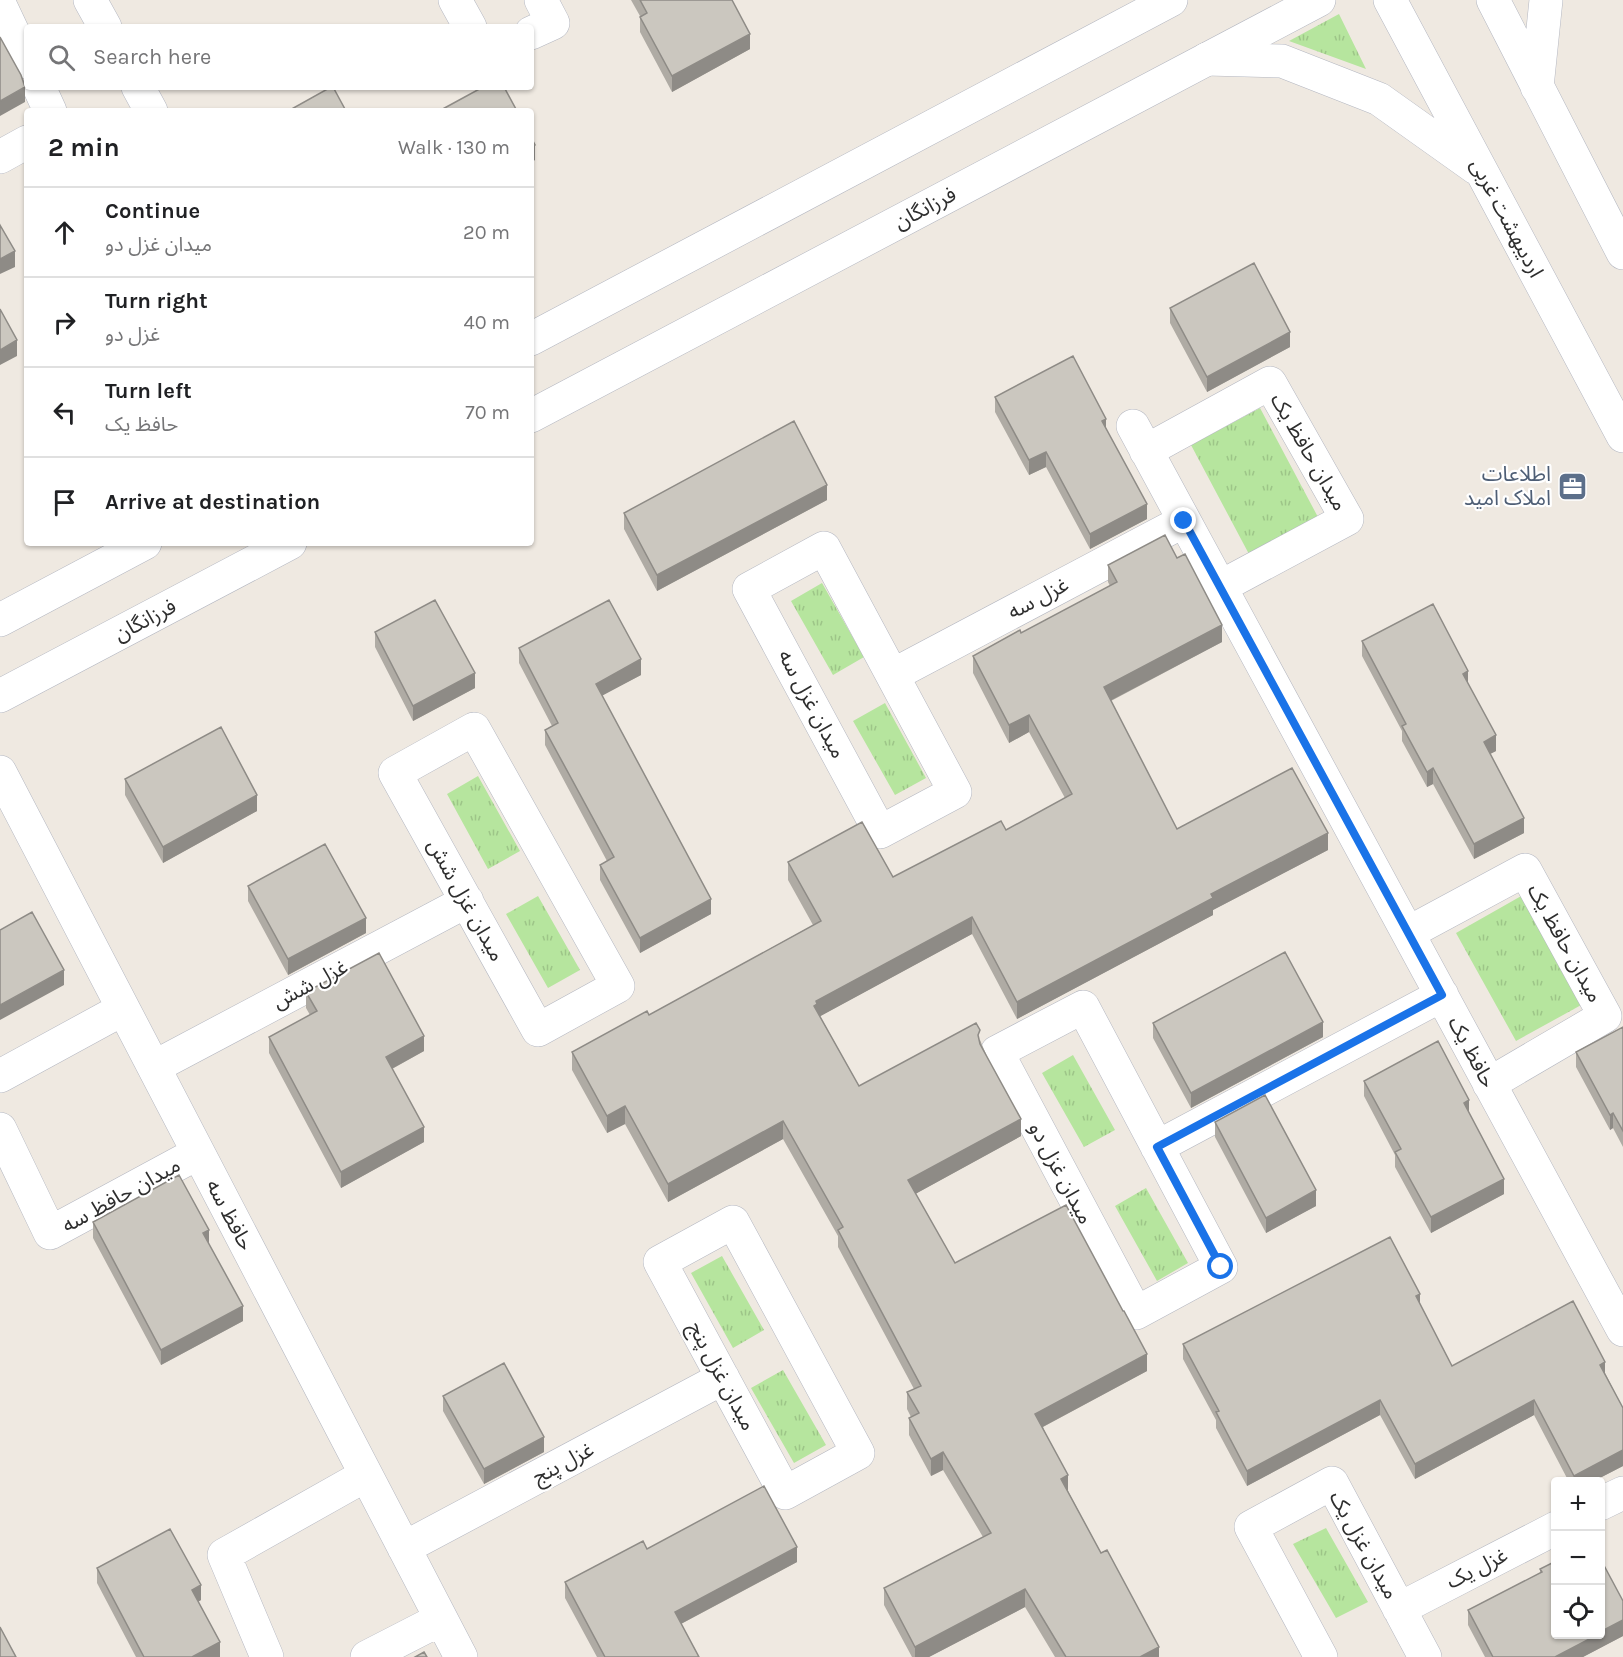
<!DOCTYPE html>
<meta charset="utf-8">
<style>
:root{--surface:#fff;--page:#f2f2f2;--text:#202124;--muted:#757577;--line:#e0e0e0}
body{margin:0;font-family:Karla,"Noto Sans Arabic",sans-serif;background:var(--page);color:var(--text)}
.controls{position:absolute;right:18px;bottom:18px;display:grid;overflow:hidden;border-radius:6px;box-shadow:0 2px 4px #0004}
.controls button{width:54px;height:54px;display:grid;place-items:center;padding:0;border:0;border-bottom:2px solid var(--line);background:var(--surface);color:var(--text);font:30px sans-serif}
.stop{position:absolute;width:18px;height:18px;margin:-14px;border:4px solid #1a73e8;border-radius:50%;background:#fff}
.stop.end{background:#1a73e8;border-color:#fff;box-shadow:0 2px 6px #0008}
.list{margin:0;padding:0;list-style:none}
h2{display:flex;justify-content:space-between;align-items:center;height:78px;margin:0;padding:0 24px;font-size:26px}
h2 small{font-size:20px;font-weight:400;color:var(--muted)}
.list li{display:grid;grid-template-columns:39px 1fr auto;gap:18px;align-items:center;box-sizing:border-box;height:90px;padding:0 24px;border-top:2px solid var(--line)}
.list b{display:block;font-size:22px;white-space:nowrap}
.list p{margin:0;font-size:20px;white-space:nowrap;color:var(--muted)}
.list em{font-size:20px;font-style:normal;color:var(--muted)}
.icon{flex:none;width:33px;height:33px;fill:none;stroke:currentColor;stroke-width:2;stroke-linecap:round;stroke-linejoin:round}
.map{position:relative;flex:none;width:1623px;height:1657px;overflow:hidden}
.search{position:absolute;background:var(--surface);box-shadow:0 2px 4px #0004;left:24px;top:24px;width:510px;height:66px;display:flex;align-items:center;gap:15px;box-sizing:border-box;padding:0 21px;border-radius:6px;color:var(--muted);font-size:22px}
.panel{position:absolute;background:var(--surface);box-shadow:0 2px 4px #0004;left:24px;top:108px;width:510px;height:438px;border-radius:6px}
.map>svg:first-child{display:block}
</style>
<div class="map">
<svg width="1623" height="1657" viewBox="0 0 1623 1657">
<defs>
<pattern id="park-tufts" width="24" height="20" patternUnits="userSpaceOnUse" patternTransform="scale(1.5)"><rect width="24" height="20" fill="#b6e59e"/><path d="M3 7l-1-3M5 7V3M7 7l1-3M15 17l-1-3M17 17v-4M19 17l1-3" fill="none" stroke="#9dc588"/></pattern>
</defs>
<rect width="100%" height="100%" fill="#efe9e1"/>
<path fill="url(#park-tufts)" d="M1339,14L1366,69L1289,41Z
M1260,408L1319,519L1250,556L1191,445Z
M822,583L864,657L833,675L791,601Z
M885,703L926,778L895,795L853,721Z
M478,776L520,851L488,869L447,794Z
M1523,895L1583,1004L1516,1041L1456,933Z
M538,896L580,970L548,988L506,914Z
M1073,1055L1115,1130L1084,1147L1042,1073Z
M1146,1188L1188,1263L1157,1281L1115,1206Z
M722,1256L764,1330L733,1348L691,1273Z
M783,1370L826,1445L794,1463L751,1388Z
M1326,1528L1368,1602L1336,1618L1293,1544Z"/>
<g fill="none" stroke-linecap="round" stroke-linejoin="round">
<defs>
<path id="minor" d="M90,0L105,27
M455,0L470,27
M0,5L27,62
M531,33L553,23L541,0
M39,87L50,111
M138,87L151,111
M0,157L27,142
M1133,426L1623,1330
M1146,451L1270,383L1347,519L1220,587
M824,548L955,792L880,832L749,589Z
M893,675L1184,521
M474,729L618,986L538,1030L395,773Z
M0,772L461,1657
M1408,933L1525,870L1605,1016L1489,1084
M1083,1007L1221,1267L1136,1313L997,1052Z
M154,1067L467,901
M0,1076L123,1009
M0,1129L50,1233L198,1153
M1157,1147L1442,995
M733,1222L858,1453L785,1493L660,1262Z
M1600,1504L1623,1493
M404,1548L723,1378
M1399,1609L1556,1528
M267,1657L224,1555L366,1475
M367,1657L441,1619
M1321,1657L1251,1527L1332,1483L1425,1657"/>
<path id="tertiary" d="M531,339L1171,0
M531,416L1319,0
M0,620L145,543
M0,696L290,543"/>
<path id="secondary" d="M1390,0L1623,436
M1493,0L1623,253
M1207,59L1282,61L1379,99L1476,168
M1537,87L1546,0"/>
</defs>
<use href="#minor" stroke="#b4b7c1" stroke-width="34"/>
<use href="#tertiary" stroke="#b4b7c1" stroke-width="34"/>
<use href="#secondary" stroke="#b4b7c1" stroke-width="34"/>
<use href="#minor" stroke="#fff" stroke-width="33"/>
<use href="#tertiary" stroke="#fff" stroke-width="33"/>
<use href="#secondary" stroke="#fff" stroke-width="33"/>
</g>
<path fill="#afaba4" d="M631,0H732L750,49L672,92L640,32V16Z
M1170,308L1290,347L1207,392L1170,323Z
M995,397L1106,429L1147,519L1090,549L1046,467L1029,475L995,412Z
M827,500L657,591L624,529V513Z
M1108,565L1222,642L1111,701L1177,829L1328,850L1213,910V915L1017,1019L972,934L820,1016L859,1086L980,1040L1021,1136L915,1194L955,1263L1147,1371L1043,1427L1068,1491L1101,1553L1159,1657H1055L1025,1607L929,1657H912L884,1605V1588L983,1537L943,1470L931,1476L909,1435V1418L911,1417L907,1409V1392L914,1389L838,1247V1236L783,1139L668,1202L625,1124L607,1133L572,1070V1052L649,1015L813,925L788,880V862L893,877L1006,830L1065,798L1029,732L1009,743L973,673V656L1021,633L1110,586L1108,582Z
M375,632L475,688L413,721L375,647Z
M1362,641L1468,685L1496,751L1490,754L1524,833L1474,859L1433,784L1427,787L1402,741V731L1362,656Z
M519,648L641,675L602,695L711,914L640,953L600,880V865L607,861L545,745V730L552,726L519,663Z
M125,779L257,811L163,863L125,795Z
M248,886L366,933L288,975L248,901Z
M306,992L424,1051L392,1069L424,1142L341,1188L269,1053V1037L310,1015L306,1008Z
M1153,1023L1323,1037L1191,1108L1153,1038Z
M1623,1027V1147L1613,1128L1610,1130L1576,1067V1052Z
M1364,1081L1469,1114L1504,1194L1431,1233L1395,1167V1155L1364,1096Z
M1215,1122L1316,1206L1266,1233L1215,1137Z
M93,1222L209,1245L243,1321L161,1365L93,1238Z
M1420,1304L1452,1366L1605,1373L1623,1408V1466L1592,1482H1569L1534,1415L1415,1479L1380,1415L1247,1486L1216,1428V1420L1183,1359V1344Z
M443,1396L544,1452L484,1484L443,1411Z
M647,1549L797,1562L681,1624L699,1657H597L565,1598V1582Z
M97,1568L201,1600L198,1602L220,1642V1657H136L97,1583Z
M1540,1569L1623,1601V1636L1583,1657H1485L1468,1625V1610L1540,1573Z"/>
<path fill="#8e8b86" d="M750,34V49L672,92V76Z
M25,87V102L0,116V101Z
M535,145V160L531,163V147Z
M15,251V267L0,274V259Z
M1290,332V347L1207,392V377Z
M17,340V356L0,365V350Z
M1106,419V435L1102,421Z
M1046,452V467L1029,475V460Z
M827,485V500L657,591V575Z
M1147,504V519L1090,549V534Z
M1222,625V642L1104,704V687Z
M641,659V675L596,699V684Z
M1468,671V686L1463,674Z
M475,673V688L413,721V706Z
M1029,715V732L1009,743V725Z
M1496,735V751L1484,757V742Z
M1433,768V784L1427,787V772Z
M257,795V811L163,863V847Z
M1524,818V833L1474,859V844Z
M1328,833V850L1213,910V915L1017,1019V1002L1211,894Z
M711,899V914L640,953V938Z
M972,917V934L817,1018L814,1006L816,1001Z
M366,918V933L288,975V959Z
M64,970V985L0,1020V1005Z
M1323,1022V1037L1191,1108V1093Z
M424,1036V1051L386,1072V1057Z
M1469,1100V1115L1464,1103Z
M625,1106V1124L607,1133V1116Z
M1613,1113V1128L1610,1130V1115Z
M1021,1119V1136L908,1198V1180Z
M783,1121V1139L668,1202V1184Z
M424,1127V1142L341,1188V1172Z
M1504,1179V1194L1431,1233V1217Z
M1316,1190V1206L1266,1233V1218Z
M209,1230V1245L203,1233Z
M1420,1294V1309L1416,1296Z
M243,1306V1321L161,1365V1350Z
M1147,1354V1371L1035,1431V1414Z
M1605,1362V1377L1600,1365Z
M1380,1400V1415L1247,1486V1471Z
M1534,1400V1415L1415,1479V1464Z
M544,1437V1452L484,1484V1469Z
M1623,1450V1466L1592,1482H1574V1476Z
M943,1452V1470L931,1476V1459Z
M1068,1475V1492L1061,1479Z
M797,1547V1562L675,1627V1612Z
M201,1585V1600L192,1605V1590Z
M1025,1589V1607L929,1657H915V1647Z
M1623,1620V1636L1583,1657H1555L1597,1635H1600V1632Z
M220,1642V1657H192Z
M1159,1647V1657H1140Z"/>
<path fill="#cbc7bf" stroke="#8e8b86" stroke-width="1.5" d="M640,0H732L750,34L672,76L640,17L647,13Z
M0,37L21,75L25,87L0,101Z
M331,87H333L346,111H288Z
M483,87H504L517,111H439Z
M531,137L535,145L531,147Z
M0,225L15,251L0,259Z
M1254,263L1290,332L1207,377L1170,308Z
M0,309L17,340L0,350Z
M1073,356L1106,419L1102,421L1147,504L1090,534L1046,452L1029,460L995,397Z
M794,421L827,485L657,575L624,513Z
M1165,535L1177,558L1185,554L1222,625L1104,687L1177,829L1292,768L1328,833L1211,894L1213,898L1017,1002L972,917L816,1001L817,1004L814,1006L859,1086L976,1023L980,1030L978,1035L980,1044L1021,1119L908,1180L955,1263L1066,1205L1123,1311H1124L1147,1354L1035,1414L1068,1475L1061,1479L1101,1553L1107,1550L1159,1647L1140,1657H1066L1025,1589L915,1647L884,1588L991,1533L943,1452L931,1459L909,1418L919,1413L907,1392L921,1386L838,1230L843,1227L783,1121L668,1184L625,1106L607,1116L572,1052L647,1011L649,1015L821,921L788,862L862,822L893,877L1001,821L1006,830L1072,794L1029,715L1009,725L973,656L1020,630L1021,633L1117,582L1108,565Z
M435,600L475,673L413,706L375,632Z
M609,600L641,659L596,684L711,899L640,938L600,865L614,857L545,730L558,723L519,648Z
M1433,604L1468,671L1463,674L1496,735L1484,742L1524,818L1474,844L1433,768L1427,772L1402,726L1406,724L1362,641Z
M221,727L257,795L163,847L125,779Z
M325,844L366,918L288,959L248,886Z
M32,912L64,970L0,1005V930Z
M1285,952L1323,1022L1191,1093L1153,1023Z
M379,953L424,1036L386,1057L424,1127L341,1172L269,1037L317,1011L306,992Z
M1623,1027V1131L1613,1113L1610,1115L1576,1052Z
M1438,1041L1469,1100L1464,1103L1504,1179L1431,1217L1395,1152L1401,1149L1364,1081Z
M1265,1095L1316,1190L1266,1218L1215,1122Z
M179,1175L209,1230L203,1233L243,1306L161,1350L93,1222Z
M1390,1237L1420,1294L1416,1296L1452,1366L1573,1301L1605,1362L1600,1365L1623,1408V1450L1574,1476L1534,1400L1415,1464L1380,1400L1247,1471L1216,1412L1219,1411L1183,1344Z
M504,1363L544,1437L484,1469L443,1396Z
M764,1486L797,1547L675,1612L699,1657H605L565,1582L643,1541L647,1549Z
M170,1529L201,1585L192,1590L220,1642L192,1657H144L97,1568Z
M1600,1558L1623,1601V1620L1600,1632Z
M1556,1561V1635H1597L1555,1657H1493L1468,1610L1542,1572L1540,1569Z
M0,1627L16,1657H0Z
M424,1652L427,1657H415Z"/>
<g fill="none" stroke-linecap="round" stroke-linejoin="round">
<path stroke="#1a73e8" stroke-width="8" d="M1184,521L1442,995L1157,1147L1221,1267"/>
</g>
<defs>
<symbol id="office-square" viewBox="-11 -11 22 22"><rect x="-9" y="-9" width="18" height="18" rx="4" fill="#5c6f8a" stroke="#fff"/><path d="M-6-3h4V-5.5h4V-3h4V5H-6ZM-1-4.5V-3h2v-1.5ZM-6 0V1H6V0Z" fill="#fff"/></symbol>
</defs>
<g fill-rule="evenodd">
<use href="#office-square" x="1556" y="470" width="33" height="33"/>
</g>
<g text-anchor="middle" stroke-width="4.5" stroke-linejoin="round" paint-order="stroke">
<g font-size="21" fill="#2e2e2e" stroke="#fff">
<text transform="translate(925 208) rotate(-28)" y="7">فرزانگان</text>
<text transform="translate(1507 218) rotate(62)" y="7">اردیبهشت غربی</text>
<text transform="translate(1309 452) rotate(60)" y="7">میدان حافظ یک</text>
<text transform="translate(1038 598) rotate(-28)" y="7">غزل سه</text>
<text transform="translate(145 620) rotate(-28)" y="7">فرزانگان</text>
<text transform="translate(812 704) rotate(62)" y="7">میدان غزل سه</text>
<text transform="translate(466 900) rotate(61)" y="7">میدان غزل شش</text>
<text transform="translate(1565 943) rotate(61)" y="7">میدان حافظ یک</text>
<text transform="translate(310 984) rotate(-28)" y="7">غزل شش</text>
<text transform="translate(1472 1052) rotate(62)" y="7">حافظ یک</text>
<text transform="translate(1061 1173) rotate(62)" y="7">میدان غزل دو</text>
<text transform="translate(121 1195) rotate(-29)" y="7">میدان حافظ سه</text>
<text transform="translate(230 1215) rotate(62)" y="7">حافظ سه</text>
<text transform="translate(722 1376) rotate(62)" y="7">میدان غزل پنج</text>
<text transform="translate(563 1463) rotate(-28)" y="7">غزل پنج</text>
<text transform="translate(1364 1545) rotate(61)" y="7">میدان غزل یک</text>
<text transform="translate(1477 1568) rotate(-27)" y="7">غزل یک</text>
</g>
<g font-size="21" fill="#4e5e75" stroke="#fff" text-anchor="end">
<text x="1551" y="481">اطلاعات<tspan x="1551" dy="24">املاک امید</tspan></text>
</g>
</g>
</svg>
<div class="controls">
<button>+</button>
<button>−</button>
<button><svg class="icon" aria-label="locate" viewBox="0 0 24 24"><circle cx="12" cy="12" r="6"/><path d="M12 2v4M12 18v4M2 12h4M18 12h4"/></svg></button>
</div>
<div class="stop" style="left:1221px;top:1267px"></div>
<div class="stop end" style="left:1184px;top:521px"></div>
<div class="search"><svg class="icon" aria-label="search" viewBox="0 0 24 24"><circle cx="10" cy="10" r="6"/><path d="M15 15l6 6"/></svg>Search here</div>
<section class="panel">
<h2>2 min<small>Walk · 130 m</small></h2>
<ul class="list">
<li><svg class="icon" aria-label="ahead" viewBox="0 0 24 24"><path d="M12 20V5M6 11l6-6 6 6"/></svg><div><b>Continue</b><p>میدان غزل دو</p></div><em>20 m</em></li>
<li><svg class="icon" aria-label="right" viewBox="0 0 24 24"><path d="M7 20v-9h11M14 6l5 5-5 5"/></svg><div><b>Turn right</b><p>غزل دو</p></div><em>40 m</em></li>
<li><svg class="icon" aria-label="left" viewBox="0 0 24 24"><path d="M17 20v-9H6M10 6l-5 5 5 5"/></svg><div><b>Turn left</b><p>حافظ یک</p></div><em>70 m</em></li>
<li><svg class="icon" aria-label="arrive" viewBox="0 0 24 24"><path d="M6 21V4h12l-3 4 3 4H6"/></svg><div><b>Arrive at destination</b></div></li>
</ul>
</section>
</div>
